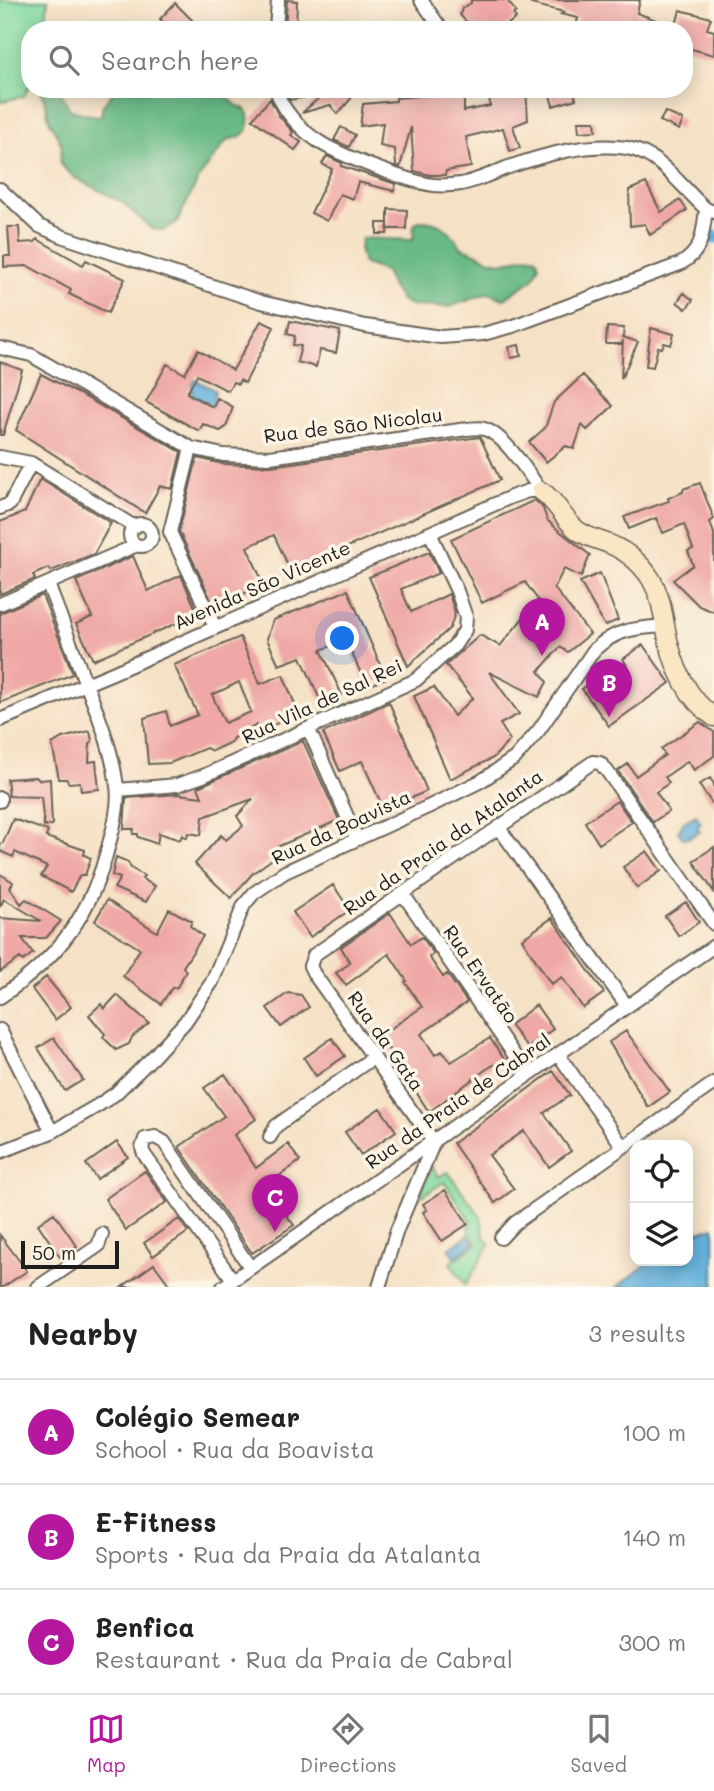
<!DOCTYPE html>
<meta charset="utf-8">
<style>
:root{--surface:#fff;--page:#f6f6f6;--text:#222;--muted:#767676;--line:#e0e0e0;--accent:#b5179e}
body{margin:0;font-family:Mali,sans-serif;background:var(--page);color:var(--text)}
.controls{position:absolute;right:21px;bottom:21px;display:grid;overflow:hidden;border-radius:14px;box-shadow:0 4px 18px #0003}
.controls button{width:63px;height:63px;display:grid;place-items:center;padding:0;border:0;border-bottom:2px solid var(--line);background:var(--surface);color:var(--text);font:35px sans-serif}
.scale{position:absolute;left:21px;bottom:18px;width:98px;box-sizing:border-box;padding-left:7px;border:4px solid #1c1c1c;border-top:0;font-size:19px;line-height:24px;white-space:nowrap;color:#1c1c1c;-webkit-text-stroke:5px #fcf5e5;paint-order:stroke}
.you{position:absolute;left:343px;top:639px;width:24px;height:24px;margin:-18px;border:5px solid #fff;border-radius:50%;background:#1a73e8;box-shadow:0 0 0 10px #1a73e833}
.badge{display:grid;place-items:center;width:46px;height:46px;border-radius:50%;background:var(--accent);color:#fff;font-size:23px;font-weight:700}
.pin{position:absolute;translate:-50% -58px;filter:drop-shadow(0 2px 4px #0008)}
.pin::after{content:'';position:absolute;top:37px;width:24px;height:21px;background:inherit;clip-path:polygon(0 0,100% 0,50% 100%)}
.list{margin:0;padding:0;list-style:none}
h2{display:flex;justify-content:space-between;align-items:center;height:91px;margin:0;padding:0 28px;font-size:30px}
h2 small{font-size:23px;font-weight:400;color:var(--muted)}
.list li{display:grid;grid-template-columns:46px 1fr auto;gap:21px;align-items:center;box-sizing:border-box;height:105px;padding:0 28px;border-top:2px solid var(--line)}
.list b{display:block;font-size:26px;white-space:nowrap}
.list p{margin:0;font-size:23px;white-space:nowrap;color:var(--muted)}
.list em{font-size:23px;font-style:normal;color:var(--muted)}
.icon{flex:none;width:38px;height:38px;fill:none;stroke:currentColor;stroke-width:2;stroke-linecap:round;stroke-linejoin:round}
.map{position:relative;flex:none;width:714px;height:1287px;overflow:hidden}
.search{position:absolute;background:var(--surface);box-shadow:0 4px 18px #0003;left:21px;right:21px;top:21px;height:77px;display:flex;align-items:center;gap:18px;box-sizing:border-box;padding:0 24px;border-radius:28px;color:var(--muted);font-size:26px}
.sheet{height:406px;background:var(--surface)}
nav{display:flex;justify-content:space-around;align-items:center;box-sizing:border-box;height:98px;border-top:2px solid var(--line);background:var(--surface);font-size:19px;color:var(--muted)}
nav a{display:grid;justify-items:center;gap:4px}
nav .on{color:var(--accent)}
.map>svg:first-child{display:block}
</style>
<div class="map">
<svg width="714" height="1287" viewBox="0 0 714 1287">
<rect width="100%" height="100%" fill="#fcf5e5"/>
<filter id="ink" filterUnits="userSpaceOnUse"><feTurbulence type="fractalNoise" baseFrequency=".0143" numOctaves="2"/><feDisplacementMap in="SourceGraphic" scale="14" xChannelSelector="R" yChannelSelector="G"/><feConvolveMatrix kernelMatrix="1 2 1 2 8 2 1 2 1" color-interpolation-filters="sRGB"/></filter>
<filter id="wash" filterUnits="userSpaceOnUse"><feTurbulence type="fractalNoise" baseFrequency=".00686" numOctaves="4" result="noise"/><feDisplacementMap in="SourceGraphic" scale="28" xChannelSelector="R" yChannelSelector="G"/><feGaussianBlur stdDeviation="1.57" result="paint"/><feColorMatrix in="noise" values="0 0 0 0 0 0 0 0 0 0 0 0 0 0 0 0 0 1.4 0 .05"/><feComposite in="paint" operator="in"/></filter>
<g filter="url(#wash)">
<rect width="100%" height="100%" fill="#f5e1c5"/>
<path fill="#7fd99f" stroke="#4e7a5e" stroke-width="2" d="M0,0H48L45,30H30V84L24,96L0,102Z
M432,1166L438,1177L448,1172L481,1217L484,1237L490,1244L466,1285L450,1263L477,1244L468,1230L470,1220L444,1182L419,1198Z"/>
<path fill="#67b986" stroke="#426a51" stroke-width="2" d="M41,89H59L70,110L98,117L101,115L103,105L116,89H230L228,97C242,116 251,99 248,130L239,137L227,140L199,178L177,222L164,230L152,229L122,202L75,178L60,164L62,145L48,118L47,109Z
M419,221C439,220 451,231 462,248C476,251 489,263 504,262C517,261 524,253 537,258L539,266L533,279L504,299L489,293L449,307L412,306L402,301L393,289L385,271L364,264C359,254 359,248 362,238L413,240L414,225Z"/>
<path fill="#62b1dc" stroke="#3f667c" stroke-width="2" d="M193,379L215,390L213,407L192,395Z
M696,815L701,823L697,828L700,832L688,838H683L678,832L684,822Z
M714,1227V1287H617L651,1261H688V1235Z
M468,1235L474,1243L455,1257L449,1249Z"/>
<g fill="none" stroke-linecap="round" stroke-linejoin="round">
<path stroke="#62b1dc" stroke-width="14" d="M712,237H714"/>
</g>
<g id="blocks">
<path fill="#efa8a5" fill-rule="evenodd" d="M287,0L297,1L296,30H285Z
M471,0H507L516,12L513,14L516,18L500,30H474L460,15L462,8L471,3Z
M531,0H640L637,13L675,27V29L680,10L711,18L707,29L714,31V55L684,47V30H575L578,18L561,14L564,12L531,4Z
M175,3L195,23L188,30H171L160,19Z
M285,89H318L319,95L290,100Z
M329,89H351L353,96L338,114L330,105L302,113Z
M489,89H526L528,120L513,126L520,148L510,151L503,128L466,137L471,167L446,171L445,175H430L414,171L411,127L400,167L396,166L395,149L380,146L383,123L360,126L363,104L396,101V98L464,92V111L490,106Z
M558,89H573L576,99L553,106L549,92Z
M270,99L279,116L293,132L291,135L301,142L295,150L252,119Z
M665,112L683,120L679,130L660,121Z
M578,121H595L596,131L579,132Z
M341,127L355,135L349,147L334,140Z
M327,156L342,163L341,166L396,184L394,191L358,182L353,199L340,194L327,221L311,213L332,169L322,164Z
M646,183L661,212L680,200L687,210L650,235L645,224L630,226L629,190Z
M388,209L407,210L406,229H388Z
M377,223H388L387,234H377Z
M8,227H19L20,243L35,242L37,239L83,265L86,260L125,279L108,313L69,294L71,290L28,266L4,267V256H10Z
M684,293L693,300L686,309L677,302Z
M261,321L274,327L245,383L240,380L238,384L233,382L228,391L197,375L187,393L213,407L217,398L233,407L226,427L220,431L203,424L199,431L146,402L167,364L185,374L198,350L233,370Z
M290,321L340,331L336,353L320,350L316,367L297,362L301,346L293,345L295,336L287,334Z
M607,327L624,328L623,337L638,342L621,379L623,340L622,344H606Z
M651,328L674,334L671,345L664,343L662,348L658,347L653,367L646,366Z
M519,345L521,356L511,358L509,347Z
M0,362L22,370L3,435H0Z
M41,374L83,396L181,452L172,489L160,486L145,513L16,430Z
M583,375L613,406L587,430L582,425L574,449L566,446L546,462L529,442L545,428L554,402Z
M480,437L500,480L291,572L274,535L247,547L264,585L214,606L179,531L197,458L223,464L271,466Z
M40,479L111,523L94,554L51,571L49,568L33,575L35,579L0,594V522L25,512Z
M700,483L714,519L710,522L714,534V612L699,606L673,580L693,565L688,551L693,549L684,524L663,533L656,518L629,529L624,517L669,501L668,498L683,492V489Z
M535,500L543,508L547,520L557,529L590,555L581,577L564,569L554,588L590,634L568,652L560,647L539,671L547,682L539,697L489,672L519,714L500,724L510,740L493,758L450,779L414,696L434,687L454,716L473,698L446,665L480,635L500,646L538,600L525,582L482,603L451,539Z
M429,552L439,573L401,589L411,612L449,594L455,613L450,628L408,666L369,577Z
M133,556L148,591L181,575L198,614L93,660L76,624L92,617L76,581Z
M600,573L618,620L605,626L580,582Z
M348,590L386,678L367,687L346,640L321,650L342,695L322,704L301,657L279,665L267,639L273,620Z
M42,595L73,674L0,703V613Z
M240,637L260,684L283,675L299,714L259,731L257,725L233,738L231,742L212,751L206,748L170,763L148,764L144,718L166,711L170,726L198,715L174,665ZM239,682L251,712L225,723L212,695Z
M643,645L670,683L609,726L582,689L615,665L620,672L628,667L623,659Z
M389,702L427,791L384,810L362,761L340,771L323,733Z
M700,722L714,732V756L694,770L688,761L665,777L669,783L656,792L669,811L653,822L618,771L628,764L636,776L665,755L661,749Z
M90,731L92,741L90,744L89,762L96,761L99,789L81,791L80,782L69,783L66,779H59L52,744L62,738Z
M303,741L339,820L279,846L282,852L253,873L231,898L195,864L221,835L226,840L243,826L237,816L253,799L203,817L201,835L188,833L187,838L182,835L180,840L159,833L157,844L138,837V834H133L134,829H124L126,798L178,794L202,797L198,787Z
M36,777L39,780L50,779L52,825L44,826L41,797L9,796L7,779Z
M710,778L714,784V806L699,785Z
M617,801L632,822L599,844L585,822Z
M13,819L48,831L46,837L85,850L84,855L91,858L85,875H80L71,892L41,876L47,867L15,852L13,857L0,851V844L3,843Z
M714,847V892L693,861Z
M647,851L661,871L637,888L623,867Z
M116,857L128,862L131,868L144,876L142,879L155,886L146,902L114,888L120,878L112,875Z
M0,874L13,882L10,888L21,904L26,899L61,921L46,938H22L33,953L23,961L20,958L0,972V918L41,921L4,899L0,907Z
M333,885L350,910L310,937L293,912Z
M107,900L157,932L169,909L192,921L190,926L203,936L183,967L186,971L177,987L172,988L161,1004L123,976L140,949L95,921Z
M686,902L699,922L679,936L665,916Z
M390,913L411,944L422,937L434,954L429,957L443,977L447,974L467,1002L421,1034L435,1055L442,1051L451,1062L490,1038L504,1059L485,1070L429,1112L380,1036L422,1007L405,982L407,981L389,954L346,985L336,973L350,963L341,947Z
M552,918L604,993L583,1008L562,977L551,984L522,939Z
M46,977L71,1007L55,1020L32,989Z
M288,993L301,995L309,1007L281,1027L267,1008Z
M117,995L149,1023L132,1037L129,1044L116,1050L103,1037L105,1034L89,1015L101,1004L104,1009Z
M536,1005L553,1029L528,1048L510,1025Z
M626,1031L670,1092L648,1107L609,1042Z
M54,1038L83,1080L65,1091L38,1048Z
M332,1038L345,1056L316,1076L304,1058Z
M553,1071L570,1095L544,1113L571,1151L549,1167L524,1131L489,1155L514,1189L495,1203L453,1143Z
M225,1074L256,1119L234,1135L256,1168L288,1144L300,1161L264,1187L294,1225L252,1253L179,1147L224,1116L204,1088Z
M380,1108L396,1131L361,1155L345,1132Z
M117,1142L128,1157L97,1179L86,1164Z
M145,1171L167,1202L126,1230L105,1199Z
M445,1190L468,1224L442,1241L423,1212L427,1210L423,1204Z
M54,1213L77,1246L60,1257L38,1224Z
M179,1219L188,1232L153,1256L144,1243Z
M0,1235L27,1271L3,1287H0Z
M154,1264L171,1287H122Z"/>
</g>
</g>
<g filter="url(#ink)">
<use href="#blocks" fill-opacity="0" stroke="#686157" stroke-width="2"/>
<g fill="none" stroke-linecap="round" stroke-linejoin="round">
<defs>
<path id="street" d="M421,0L442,30
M276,30L278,0
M276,89C281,108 299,128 315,139C335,154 409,182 434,185C442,186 453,185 461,184C476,181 491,174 506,168C543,155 588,142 627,148C661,154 681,187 706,209
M0,189L39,226L64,237L261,302L365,326L441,337L483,334L513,326L680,264C703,252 703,232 706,209L714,212
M0,348L31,355L191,448L223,455L270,457L467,429C472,429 479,427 484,429C504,434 529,474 541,491
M191,448L170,532L215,627
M0,457L31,463L135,527
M0,508L10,504L31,463
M130 535a11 11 0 1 1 22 0a11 11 0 1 1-22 0Z
M0,604L137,545
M0,720L115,672L511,497L528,491H541
M309,730L357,839
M118,790L177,785L203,776L416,680L455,645L465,630L466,617L457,591L430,533
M0,798V801
M499,828L627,1006
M403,894L528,1075
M0,997C59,958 92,913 109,844C114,827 120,804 117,786C112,748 98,714 84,679C72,647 60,616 48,584
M0,1030L52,1132
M558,1054L623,1147
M270,1137L276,1126L374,1057
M0,1152L52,1132L97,1106L115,1094L153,1057L185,1022L212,982L244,905L254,893L285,872L430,806L481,781L515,758L539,730L594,650C616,629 636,628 665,626
M501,1238L515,1223L714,1083
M233,1280L144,1154L142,1148L145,1139L155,1137L164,1142L250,1267
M38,1287L98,1246L102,1234
M223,1287L714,946
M379,1287L397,1230L434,1142L314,974L310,966L314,955L593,762L600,763L607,771L714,924"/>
<path id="secondary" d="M541,491C556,500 563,519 577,530C585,536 592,538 601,541C623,548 639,560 651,579C660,594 662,609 665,625C671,659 684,697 714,717"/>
</defs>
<use href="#street" stroke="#686157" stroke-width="16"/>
<use href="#secondary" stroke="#686157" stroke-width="21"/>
<use href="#street" stroke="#fff" stroke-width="12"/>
<use href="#secondary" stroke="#fbe6c4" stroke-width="18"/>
</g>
</g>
<g text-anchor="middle" stroke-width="7" stroke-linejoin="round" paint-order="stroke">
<g font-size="19" fill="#1c1c1c" stroke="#fcf5e5">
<text transform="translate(353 425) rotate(-7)" y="7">Rua de São Nicolau</text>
<text transform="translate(262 585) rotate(-24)" y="7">Avenida São Vicente</text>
<text transform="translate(322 701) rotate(-25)" y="7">Rua Vila de Sal Rei</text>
<text transform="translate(341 827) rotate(-25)" y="7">Rua da Boavista</text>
<text transform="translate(443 842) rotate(-35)" y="7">Rua da Praia da Atalanta</text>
<text transform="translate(481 974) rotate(55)" y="7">Rua Ervatão</text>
<text transform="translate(386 1041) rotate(55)" y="7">Rua da Gata</text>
<text transform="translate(458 1101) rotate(-35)" y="7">Rua da Praia de Cabral</text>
</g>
</g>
</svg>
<div class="controls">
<button><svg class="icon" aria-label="locate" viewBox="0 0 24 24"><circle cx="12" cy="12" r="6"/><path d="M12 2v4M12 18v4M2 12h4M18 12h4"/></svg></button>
<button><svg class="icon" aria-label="layers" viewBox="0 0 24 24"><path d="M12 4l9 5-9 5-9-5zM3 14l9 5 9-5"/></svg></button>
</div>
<div class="scale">50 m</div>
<div class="you"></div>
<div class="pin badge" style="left:542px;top:656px">A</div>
<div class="pin badge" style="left:609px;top:717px">B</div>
<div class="pin badge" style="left:275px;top:1232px">C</div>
<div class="search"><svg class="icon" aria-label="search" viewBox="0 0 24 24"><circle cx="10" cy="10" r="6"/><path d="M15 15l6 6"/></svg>Search here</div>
</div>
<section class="sheet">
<h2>Nearby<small>3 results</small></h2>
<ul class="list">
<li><span class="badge">A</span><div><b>Colégio Semear</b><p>School · Rua da Boavista</p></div><em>100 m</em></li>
<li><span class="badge">B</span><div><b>E-Fitness</b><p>Sports · Rua da Praia da Atalanta</p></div><em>140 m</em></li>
<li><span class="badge">C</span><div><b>Benfica</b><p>Restaurant · Rua da Praia de Cabral</p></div><em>300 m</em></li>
</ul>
</section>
<nav>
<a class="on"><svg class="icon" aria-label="map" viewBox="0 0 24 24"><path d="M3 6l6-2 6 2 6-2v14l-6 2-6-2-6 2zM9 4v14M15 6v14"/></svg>Map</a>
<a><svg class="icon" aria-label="directions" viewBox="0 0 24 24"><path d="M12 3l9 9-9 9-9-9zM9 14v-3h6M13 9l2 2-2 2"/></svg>Directions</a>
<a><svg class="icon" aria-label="saved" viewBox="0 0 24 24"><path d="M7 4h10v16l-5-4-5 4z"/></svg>Saved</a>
</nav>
